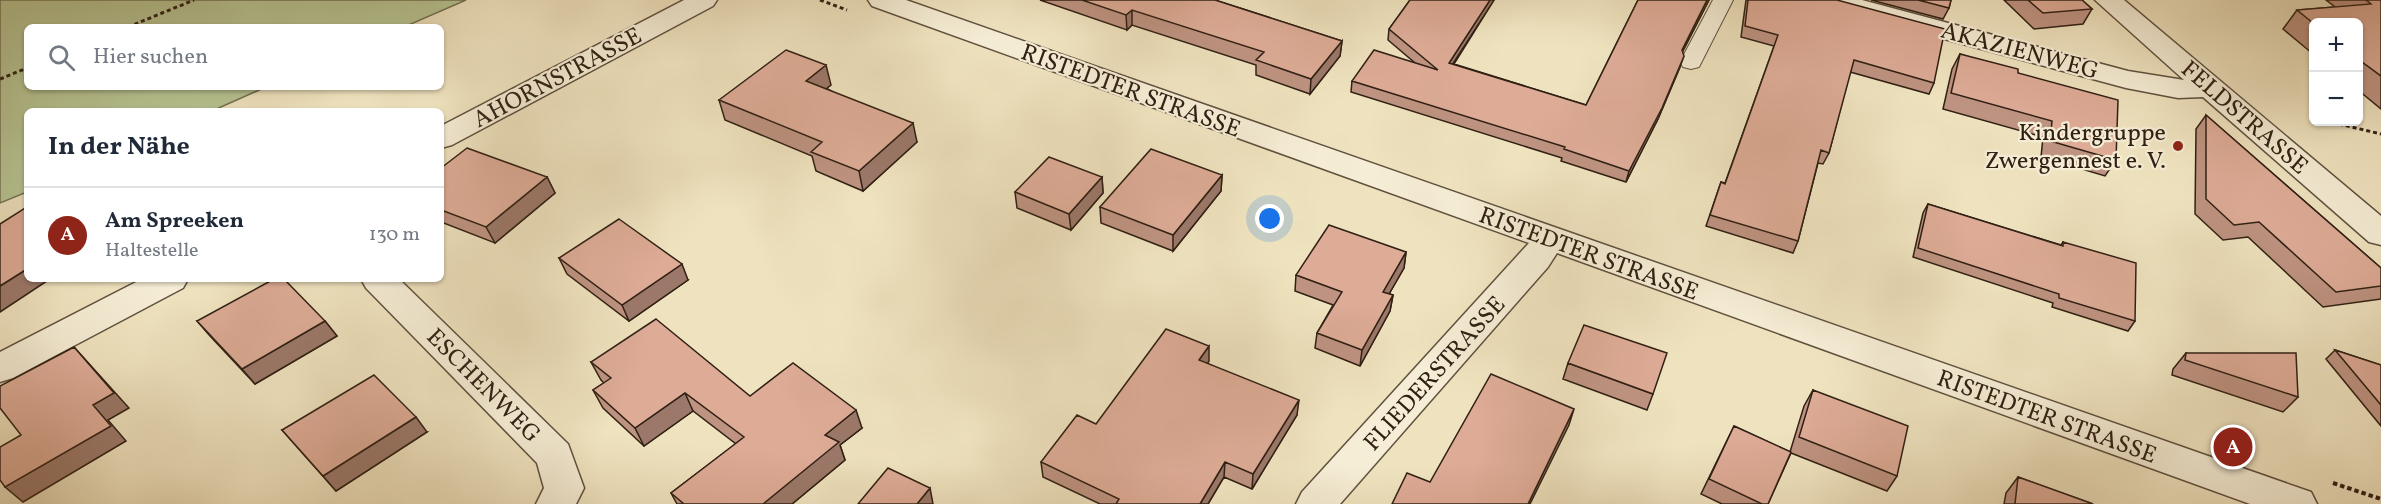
<!DOCTYPE html>
<html lang="de">
<meta charset="utf-8">
<style>
:root{--surface:#fff;--page:#f6f6f7;--text:#1f2937;--muted:#747a83;--line:#e0e1e3;--accent:#8f2418}
body{margin:0;font-family:Vollkorn,serif;background:var(--page);color:var(--text)}
.controls{position:absolute;right:18px;top:18px;display:grid;overflow:hidden;border-radius:9px;box-shadow:0 2px 4px #0004}
.controls button{width:54px;height:54px;display:grid;place-items:center;padding:0;border:0;border-bottom:2px solid var(--line);background:var(--surface);color:var(--text);font:30px sans-serif}
.you{position:absolute;left:1270px;top:219px;width:21px;height:21px;margin:-15px;border:4px solid #fff;border-radius:50%;background:#1a73e8;box-shadow:0 0 0 9px #1a73e833}
.badge{display:grid;place-items:center;width:39px;height:39px;border-radius:50%;background:var(--accent);color:#fff;font-size:20px;font-weight:700}
.pin{position:absolute;translate:-50% -50%;border:3px solid #fff;box-shadow:0 2px 6px #0006}
.list{margin:0;padding:0;list-style:none}
h2{display:flex;justify-content:space-between;align-items:center;height:78px;margin:0;padding:0 24px;font-size:26px}
h2 small{font-size:20px;font-weight:400;color:var(--muted)}
.list li{display:grid;grid-template-columns:39px 1fr auto;gap:18px;align-items:center;box-sizing:border-box;height:96px;padding:0 24px;border-top:2px solid var(--line)}
.list b{display:block;font-size:22px;white-space:nowrap}
.list p{margin:0;font-size:20px;white-space:nowrap;color:var(--muted)}
.list em{font-size:20px;font-style:normal;color:var(--muted)}
.icon{flex:none;width:33px;height:33px;fill:none;stroke:currentColor;stroke-width:2;stroke-linecap:round;stroke-linejoin:round}
.map{position:relative;flex:none;width:2381px;height:504px;overflow:hidden}
.search{position:absolute;background:var(--surface);box-shadow:0 2px 4px #0004;left:24px;top:24px;width:420px;height:66px;display:flex;align-items:center;gap:15px;box-sizing:border-box;padding:0 21px;border-radius:9px;color:var(--muted);font-size:22px}
.panel{position:absolute;background:var(--surface);box-shadow:0 2px 4px #0004;left:24px;top:108px;width:420px;height:174px;border-radius:9px}
.map>svg:first-child{display:block}
</style>
<div class="map">
<svg width="2381" height="504" viewBox="0 0 2381 504">
<rect width="100%" height="100%" fill="#efe3bf"/>
<filter id="stains"><feTurbulence type="fractalNoise" baseFrequency=".00333" numOctaves="4"/><feColorMatrix values="0 0 0 0 .2 0 0 0 0 .09 0 0 0 0 .02 0 0 0 .5 -.17"/></filter>
<radialGradient id="worn" r=".72"><stop offset=".6" stop-color="#630" stop-opacity="0"/><stop offset="1" stop-color="#630" stop-opacity=".3"/></radialGradient>
<path fill="#b7c493" stroke="#747254" stroke-width="1.5" d="M0,0H466L404,27H27V87H266L212,111H27V192L0,203Z"/>
<g fill="none" stroke-linecap="round" stroke-linejoin="round">
<defs>
<path id="service" d="M1713,0H1733L1699,67L1691,69L1683,67L1680,62Z"/>
<path id="minor" d="M684,0H717L713,6L452,145L441,148V126Z
M868,0H906L2311,492L2317,504H2250L1557,253L1548,267L1340,504H1296L1302,492L1529,243L872,6Z
M1818,0H1862L2128,71L2184,80L2095,0H2124L2381,216V245L2369,242L2203,97L2178,98L2126,88L1822,6Z
M142,279H188L183,288L13,378L0,382V352Z
M361,279H399L568,444L584,488L576,504H536L544,488L537,463L366,288Z"/>
</defs>
<use href="#service" stroke="#60513f" stroke-width="2"/>
<use href="#minor" stroke="#60513f" stroke-width="3"/>
<path stroke="#302014" stroke-width="3" stroke-dasharray="4 3" stroke-linecap="butt" d="M820,0L847,10
M128,27L194,0
M0,79L27,68
M2339,124L2381,134"/>
<path stroke="#302014" stroke-width="4" stroke-dasharray="4.5 3" stroke-linecap="butt" d="M2333,483L2381,499"/>
<use href="#service" fill="#f5edd5" fill-rule="evenodd"/>
<use href="#minor" fill="#f5edd5" fill-rule="evenodd"/>
</g>
<path fill="#be9381" stroke="#302014" stroke-width="1.5" d="M1040,0H1215L1342,41L1340,56L1310,94L1256,75V65L1132,25L1127,30Z
M1410,0H1494L1454,64L1586,105L1638,0H1709L1682,52L1680,67L1658,119L1626,182L1561,161L1562,158L1351,92L1352,81L1415,63L1388,40L1389,29Z
M1746,0H1838L1934,83L1929,94L1850,72L1829,153L1823,164L1818,163L1798,241L1793,253L1706,226L1721,182L1725,183L1774,46L1741,37Z
M1871,0H1951L1949,8L1943,19Z
M2004,0H2082L2092,9L2083,24L2034,29Z
M2326,0H2381V109L2358,90V22H2313V54L2283,29L2297,10L2335,7Z
M1960,54L2018,73L2116,160L2105,176L2041,157L2043,137L1943,109L1952,69Z
M831,85L826,88L917,142L863,191L816,171L812,156L725,120L719,100Z
M2206,115L2381,268V299L2323,307L2248,237L2223,240L2195,214L2196,129Z
M441,168L547,177L555,193L495,243L441,222Z
M1222,175L1221,191L1173,251L1101,223L1100,207Z
M1102,177L1103,193L1071,230L1017,208L1015,192Z
M1928,204L2061,245L2063,242L2135,321L2128,331L2052,307L2053,303L1913,257L1923,213Z
M1406,252L1404,268L1389,294L1393,295L1390,311L1360,366L1315,348L1317,333L1333,305L1295,291L1296,275Z
M559,258L688,280L629,321L567,274Z
M197,321H325L337,336L255,384L210,336Z
M2335,350L2381,365V426L2326,359Z
M2186,353L2298,397L2283,412L2172,375L2173,369Z
M1209,361L1207,363L1297,415L1252,489L1224,477L1208,504H1100L1043,477L1041,462L1096,424Z
M591,362L750,396L862,428L840,445L845,460L792,504H677L671,493L736,444L693,411L644,446L603,408L593,390L604,383L601,380Z
M1568,363L1653,394L1647,410L1563,379Z
M1813,390L1897,476L1887,491L1791,453L1768,504H1722L1701,494L1734,426L1790,452L1804,406Z
M282,430L427,432L336,491Z
M2018,477L2093,504H2004L2006,493Z"/>
<path fill="#9b7869" stroke="#302014" stroke-width="1.5" d="M1490,0H1494L1447,73L1449,63Z
M1707,0H1709L1678,61L1682,50Z
M1132,10V25L1127,30L1126,15Z
M1342,41L1340,56L1310,94L1311,79Z
M1684,56L1680,67L1658,119L1626,182L1629,171Z
M826,65L831,85L812,100L806,81Z
M913,123L917,142L863,191L859,171Z
M1222,175L1221,191L1173,251V235Z
M547,177L555,193L495,243L486,227Z
M1102,177L1103,193L1071,230L1069,214Z
M1406,252L1404,268L1381,308L1383,292Z
M682,264L688,280L629,321L622,305Z
M27,269V279H50L0,312V286Z
M1393,295L1390,311L1360,366L1362,350Z
M325,321L337,336L255,384L242,369Z
M1209,346V361L1199,375V360Z
M74,347L129,408L108,420L126,441L23,502L5,487L93,405Z
M685,393L693,411L644,446L635,428Z
M1299,400L1297,415L1252,489L1253,474Z
M1574,409L1569,425L1530,504H1528Z
M856,410L862,428L840,445L845,460L792,504H763L825,435Z
M416,417L427,432L336,491L323,476Z
M1225,462L1224,477L1208,504H1200Z
M930,488L933,504H917Z"/>
<path fill="#ddab96" stroke="#302014" stroke-width="1.5" d="M1082,0H1215L1342,41L1311,79L1256,60L1264,52L1132,10L1126,15Z
M1410,0H1490L1449,63L1586,105L1638,0H1707L1682,50L1684,56L1662,108L1629,171L1564,149L1565,147L1352,81L1374,50L1438,70L1389,29Z
M1748,0H1837L1945,29L1934,83L1854,60L1829,153L1821,150L1798,241L1710,215L1721,182L1725,184L1778,35L1745,26Z
M1918,0H1951L1949,8Z
M2028,0H2082L2092,9L2043,13Z
M2366,0H2381V76L2358,59V22H2313V23L2297,10L2371,4Z
M786,50L826,65L806,81L913,123L859,171L811,152L822,142L719,100Z
M1960,54L2018,69V73L2118,100L2116,160L2050,141L2052,121L1951,93Z
M2206,115L2381,268V286L2336,292L2259,222L2234,225L2206,199Z
M467,148L547,177L486,227L441,210V168Z
M1151,149L1222,175L1173,235L1100,207Z
M1049,157L1102,177L1069,214L1015,192Z
M1928,204L2063,246V242L2136,263L2135,321L2059,298V294L1918,248Z
M25,208L27,209V269L0,286V224Z
M619,219L682,264L622,305L559,258Z
M1329,225L1406,252L1383,292L1393,295L1362,350L1317,333L1342,292L1296,275Z
M274,279H284L325,321L242,369L197,321Z
M656,319L750,396L793,363L856,410L825,435L839,442L763,504H684L671,493L744,437L685,393L635,428L593,390L611,378L591,362Z
M1584,325L1667,353L1653,394L1568,363Z
M1166,329L1209,346L1199,360L1299,400L1253,474L1225,462L1200,504H1116L1119,499L1041,462L1077,415L1096,424Z
M74,347L114,393L93,405L111,426L5,487L0,480V447L21,435L0,408V386Z
M2335,350L2381,365V405Z
M2186,353H2296L2298,397L2185,360Z
M1491,374L1574,409L1528,504H1392L1407,473L1430,482Z
M374,375L416,417L323,476L282,430Z
M1813,390L1908,426L1897,476L1799,437Z
M1734,426L1791,452L1768,504H1762L1709,479Z
M888,468L930,488L917,504H858Z
M2018,477L2093,504H2015Z"/>
<circle fill="#8f2418" stroke="#f5edd5" stroke-width="2" cx="2178" cy="146" r="6"/>
<g text-anchor="middle" stroke-width="4.5" stroke-linejoin="round" paint-order="stroke">
<g font-size="24" fill="#302014" stroke="#f5edd5">
<text transform="translate(2020 50) rotate(15)" y="8">AKAZIENWEG</text>
<text transform="translate(557 77) rotate(-28)" y="8">AHORNSTRASSE</text>
<text transform="translate(1131 90) rotate(20)" y="8">RISTEDTER STRASSE</text>
<text transform="translate(2245 117) rotate(41)" y="8">FELDSTRASSE</text>
<text transform="translate(1589 253) rotate(20)" y="8">RISTEDTER STRASSE</text>
<text transform="translate(1434 373) rotate(-48)" y="8">FLIEDERSTRASSE</text>
<text transform="translate(484 385) rotate(45)" y="8">ESCHENWEG</text>
<text transform="translate(2047 416) rotate(20)" y="8">RISTEDTER STRASSE</text>
</g>
<g font-size="24" fill="#302014" stroke="#f5edd5" text-anchor="end">
<text x="2166" y="140">Kindergruppe<tspan x="2166" dy="28">Zwergennest e. V.</tspan></text>
</g>
</g>
<rect width="100%" height="100%" filter="url(#stains)"/>
<rect width="100%" height="100%" fill="url(#worn)"/>
</svg>
<div class="controls">
<button>+</button>
<button>−</button>
</div>
<div class="you"></div>
<div class="pin badge" style="left:2233px;top:447px">A</div>
<div class="search"><svg class="icon" aria-label="search" viewBox="0 0 24 24"><circle cx="10" cy="10" r="6"/><path d="M15 15l6 6"/></svg>Hier suchen</div>
<section class="panel">
<h2>In der Nähe<small></small></h2>
<ul class="list">
<li><span class="badge">A</span><div><b>Am Spreeken</b><p>Haltestelle</p></div><em>130 m</em></li>
</ul>
</section>
</div>
